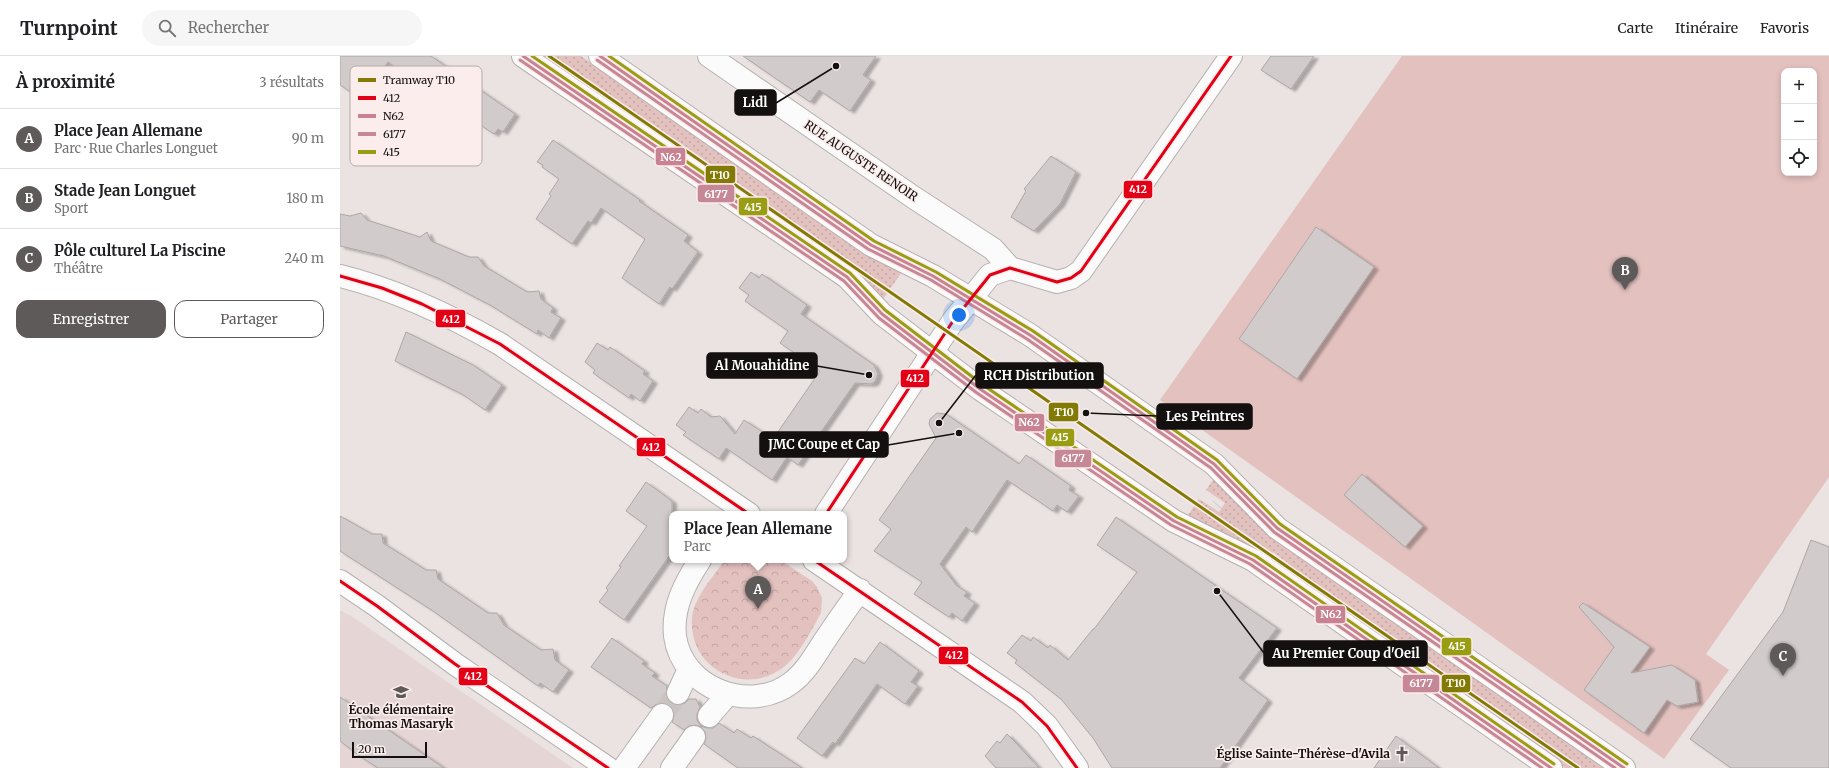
<!DOCTYPE html>
<html lang="fr">
<meta charset="utf-8">
<style>
:root{--surface:#fff;--page:#f6f6f6;--text:#202124;--muted:#757577;--line:#e0e0e0;--accent:#5f5a5a}
body{margin:0;font-family:Merriweather,serif;background:var(--page);color:var(--text)}
.controls{position:absolute;right:12px;top:12px;display:grid;overflow:hidden;border-radius:8px;box-shadow:0 2px 6px #0003}
.controls button{width:36px;height:36px;display:grid;place-items:center;padding:0;border:0;border-bottom:1px solid var(--line);background:var(--surface);color:var(--text);font:20px sans-serif}
.scale{position:absolute;left:12px;bottom:10px;width:75px;box-sizing:border-box;padding-left:4px;border:2px solid #141010;border-top:0;font-size:11px;line-height:14px;white-space:nowrap;color:#141010;-webkit-text-stroke:3px #fbedec;paint-order:stroke}
.you{position:absolute;left:619px;top:259px;width:14px;height:14px;margin:-10px;border:3px solid #fff;border-radius:50%;background:#1a73e8;box-shadow:0 0 0 6px #1a73e833}
.badge{display:grid;place-items:center;width:26px;height:26px;border-radius:50%;background:var(--accent);color:#fff;font-size:13px;font-weight:700}
.pin{position:absolute;translate:-50% -33px;filter:drop-shadow(0 1px 2px #0008)}
.pin::after{content:'';position:absolute;top:21px;width:14px;height:12px;background:inherit;clip-path:polygon(0 0,100% 0,50% 100%)}
.popup{position:absolute;left:329px;top:455px;width:178px;height:52px;box-sizing:border-box;display:grid;place-content:center;border-radius:8px;background:var(--surface);filter:drop-shadow(0 1px 3px #0005);font-size:13px;white-space:nowrap;color:var(--muted)}
.popup b{font-size:15px;color:var(--text)}
.popup::after{content:'';position:absolute;left:50%;top:100%;margin-left:-8px;border:8px solid transparent;border-top-color:var(--surface)}
.list{margin:0;padding:0;list-style:none}
h2{display:flex;justify-content:space-between;align-items:center;height:52px;margin:0;padding:0 16px;font-size:17px}
h2 small{font-size:13px;font-weight:400;color:var(--muted)}
.list li{display:grid;grid-template-columns:26px 1fr auto;gap:12px;align-items:center;box-sizing:border-box;height:60px;padding:0 16px;border-top:1px solid var(--line)}
.list b{display:block;font-size:15px;white-space:nowrap}
.list p{margin:0;font-size:13px;white-space:nowrap;color:var(--muted)}
.list em{font-size:13px;font-style:normal;color:var(--muted)}
.actions{display:flex;gap:8px;padding:12px 16px}
.actions a{flex:1;padding:9px 0;border:1px solid var(--accent);border-radius:12px;text-align:center;font-size:14px;color:var(--accent)}
.actions .main{background:var(--accent);color:#fff}
.icon{flex:none;width:22px;height:22px;fill:none;stroke:currentColor;stroke-width:2;stroke-linecap:round;stroke-linejoin:round}
.map{position:relative;flex:none;width:1489px;height:712px;overflow:hidden}
header{display:flex;align-items:center;gap:24px;box-sizing:border-box;height:56px;padding:0 20px;background:var(--surface);border-bottom:1px solid var(--line)}
header strong{font-size:19px}
nav{display:flex;gap:22px;margin-inline-start:auto;font-size:14px}
.search{width:280px;height:36px;background:var(--page);display:flex;align-items:center;gap:10px;box-sizing:border-box;padding:0 14px;border-radius:22px;color:var(--muted);font-size:15px}
main{display:flex}
aside{flex:1;background:var(--surface)}
.map>svg:first-child{display:block}
</style>
<header>
<strong>Turnpoint</strong>
<div class="search"><svg class="icon" aria-label="search" viewBox="0 0 24 24"><circle cx="10" cy="10" r="6"/><path d="M15 15l6 6"/></svg>Rechercher</div>
<nav><a>Carte</a><a>Itinéraire</a><a>Favoris</a></nav>
</header>
<main>
<aside>
<h2>À proximité<small>3 résultats</small></h2>
<ul class="list">
<li><span class="badge">A</span><div><b>Place Jean Allemane</b><p>Parc · Rue Charles Longuet</p></div><em>90 m</em></li>
<li><span class="badge">B</span><div><b>Stade Jean Longuet</b><p>Sport</p></div><em>180 m</em></li>
<li><span class="badge">C</span><div><b>Pôle culturel La Piscine</b><p>Théâtre</p></div><em>240 m</em></li>
</ul>
<div class="actions"><a class="main">Enregistrer</a><a>Partager</a></div>
</aside>
<div class="map">
<svg width="1489" height="712" viewBox="0 0 1489 712">
<defs>
<pattern id="grass-dots" width="8" height="8" patternUnits="userSpaceOnUse"><rect width="8" height="8" fill="#e3c1bf"/><path d="M2 2h.1M6 6h.1" fill="none" stroke="#c2a5a3" stroke-width="1.8" stroke-linecap="round"/></pattern>
<pattern id="park-crowns" width="20" height="18" patternUnits="userSpaceOnUse"><rect width="20" height="18" fill="#e3c1bf"/><path d="M2 6a3 3 0 1 1 6 0M12 15a3 3 0 1 1 6 0" fill="none" stroke="#c2a5a3"/></pattern>
<filter id="shadow"><feDropShadow dx="4.5" dy="2.5" stdDeviation="1" flood-color="#0004"/></filter>
</defs>
<rect width="100%" height="100%" fill="#eae3e2"/>
<path fill="#e5d5d4" d="M0,554L11,560L233,712H0Z"/>
<path fill="url(#grass-dots)" d="M195,0H241L528,197L564,213L541,246Z
M875,421L1270,712H1225L942,517L949,508L933,496L926,505L844,465L859,443L879,456L885,447L866,434Z"/>
<path fill="url(#park-crowns)" d="M385,504H440L472,525L477,531L482,542L481,557C472,573 459,599 445,610C406,642 348,613 352,562C354,541 373,521 385,504Z"/>
<path fill="#e3c1bf" fill-rule="evenodd" d="M1062,0H1489V421L1366,598L1389,614L1324,703L820,344ZM1444,15H1474V117H1444Z"/>
<path fill="#d1cbcb" stroke="#aca7a6" filter="url(#shadow)" d="M0,0H91L175,58L163,76L158,73L154,78L136,66L126,81L124,80L107,103L71,77L86,54L84,52L94,38L48,6L21,43L0,29Z
M403,0H536L523,19L531,24L510,55L479,34L470,46Z
M931,0H974L951,33L921,14Z
M213,84L300,144L299,145L348,179L344,185L358,196L332,233L330,231L319,248L282,222L305,183L261,152L251,167L248,165L232,188L196,163L211,140L209,138L219,123L202,111L203,109L197,106Z
M711,100L736,116L720,148L694,175L671,161L686,135L684,133Z
M21,157L27,164L80,181L87,176L91,185L129,201H138L144,210L187,236L199,235L201,243L213,252L211,256L221,262L209,282L198,274L197,278L150,249L100,223L44,200L0,190V158L10,160Z
M976,171L1034,211L957,323L899,283Z
M411,216L419,222L422,218L467,249L461,258L534,309L538,318L535,326L531,328L515,327L458,409L447,401L432,424L386,392L379,403L343,379L346,376L336,369L349,351L358,357L361,353L371,361L380,360L395,378L404,364L433,383L480,315L440,287L448,275L405,245L409,239L399,232Z
M66,276L133,309L162,329L145,354L122,338L55,305Z
M257,287L268,294L270,291L292,306L305,315L303,318L313,325L300,345L291,338L289,342L253,317L255,314L245,306Z
M597,357L606,358L679,408L686,399L731,430L729,434L739,440L727,456L717,449L713,455L667,424L632,476L626,471L600,508L617,530L627,536L624,540L635,547L622,565L612,557L609,561L574,538L582,526L534,495L551,473L539,464L596,382L589,368L590,363Z
M1022,418L1083,470L1065,491L1004,439Z
M306,426L332,445V496L284,564L259,546L268,534L266,532L281,511L279,510L307,470L286,455Z
M0,460L32,478H42L43,487L86,514H96L98,523L148,557H157L164,569L183,582L201,594L213,593L215,604L229,614L213,636L200,627L198,630L93,555L0,495Z
M776,461L937,572L899,622L928,644L880,712H772L753,682L721,643L675,607L677,604L667,597L682,579L691,585L693,581L708,592L710,589L728,604L753,573H754L797,516L757,489Z
M1471,484L1489,491V712H1391L1350,683L1443,556Z
M1243,547L1310,591L1291,617L1332,609L1355,624L1358,646L1337,650L1327,644L1304,677L1244,634L1274,591L1239,551Z
M272,582L304,605L302,608L315,617L312,620L327,630L326,639L328,644L332,648L340,649L345,647L349,643H356L360,651L357,658V664L361,670L367,672H373L379,667L394,677L397,673L411,682L413,680L462,712H398L364,688L366,683L365,676L361,671L356,669L349,670L344,674L332,666L334,660V654L329,649L323,647L317,648L311,652L251,611Z
M540,586L579,615L571,626L578,630L565,648L537,628L495,688L493,686L482,700L457,682L515,602L524,608Z
M0,641L104,712H38L21,701L0,685Z
M667,678L675,686L699,712H656L645,700L657,685L660,687Z
M1056,680L1099,712H1034Z"/>
<g fill="none" stroke-linecap="round" stroke-linejoin="round">
<path stroke="#cac3c2" stroke-width="22" stroke-dasharray="22 11" stroke-linecap="butt" d="M322,659L338,637"/>
<defs>
<path id="minor" d="M369,0L573,141L653,193L670,212
M0,220C57,234 109,259 160,288L409,458
M486,458L613,265L650,219L670,212L717,226L731,222L741,215L891,0
M360,504C345,527 332,551 335,580C342,633 410,658 451,627C465,617 474,601 483,587C495,569 507,552 520,534
M474,504L682,646L707,670L737,712
M0,525L37,550L115,608L268,712
M338,637L349,613
M369,660L388,638
M284,712L322,659
M332,712L354,681"/>
<path id="primary" d="M183,0L507,221L542,258L640,333L834,465L913,504L1211,712
M260,0L531,189L593,220L690,279L874,408L937,472L1284,712"/>
</defs>
<use href="#minor" stroke="#b6b1b0" stroke-width="24"/>
<use href="#primary" stroke="#b6b1b0" stroke-width="24"/>
<use href="#minor" stroke="#fcfbfb" stroke-width="22"/>
<use href="#primary" stroke="#fcfbfb" stroke-width="22"/>
<path stroke="#c9c7c7" stroke-width="1" d="M873,445L940,506"/>
<defs>
<path id="bus-1" d="M183,0L507,221L542,258L640,333L834,465L913,504L1211,712
M260,0L531,189L593,220L690,279L874,408L937,472L1284,712"/>
<path id="bus-2" d="M180,4L504,225L539,262L637,337L831,469L910,508L1202,712
M257,4L528,193L591,224L687,283L871,412L934,476L1275,712"/>
<path id="bus-3" d="M192,0L510,217L545,254L643,329L837,461L916,500L1214,708
M269,0L534,185L596,216L693,275L877,404L940,468L1287,708"/>
<path id="bus-4" d="M0,220L42,232L82,248L160,288L409,458
M486,458L613,265L650,219L670,212L717,226L731,222L741,215L891,0
M474,504L682,646L707,670L737,712
M0,525L37,550L115,608L268,712"/>
</defs>
<use href="#bus-1" stroke="#fbedec" stroke-width="6"/>
<use href="#bus-2" stroke="#fbedec" stroke-width="6"/>
<use href="#bus-3" stroke="#fbedec" stroke-width="6"/>
<use href="#bus-4" stroke="#fbedec" stroke-width="6"/>
<use href="#bus-1" stroke="#c88292" stroke-width="3"/>
<use href="#bus-2" stroke="#c68796" stroke-width="3"/>
<use href="#bus-3" stroke="#989d13" stroke-width="3"/>
<use href="#bus-4" stroke="#e30017" stroke-width="3"/>
<defs>
<path id="tram-1" d="M209,0L1238,712"/>
</defs>
<use href="#tram-1" stroke="#fbedec" stroke-width="6"/>
<use href="#tram-1" stroke="#827a04" stroke-width="3"/>
</g>
<defs>
<symbol id="school-bare" viewBox="-9 -9 18 18"><path d="M0-5L7-2L0 1L-7-2ZM-4 1L0 2.5L4 1V4Q0 6-4 4Z" fill="#5f5a5a" stroke="#fbedec" stroke-width="2.5" paint-order="stroke"/></symbol>
<symbol id="church-bare" viewBox="-9 -9 18 18"><path d="M-1.2-6h2.4v3.5h3.3v2.4h-3.3V6h-2.4V-.1h-3.3v-2.4h3.3Z" fill="#5f5a5a" stroke="#fbedec" stroke-width="2.5" paint-order="stroke"/></symbol>
</defs>
<g fill-rule="evenodd">
<use href="#school-bare" x="50" y="625" width="22" height="22"/>
<use href="#church-bare" x="1051" y="687" width="22" height="22"/>
</g>
<g text-anchor="middle" stroke-width="3.5" stroke-linejoin="round" paint-order="stroke">
<g font-size="12" fill="#141010" stroke="#fbedec">
<text transform="translate(521 105) rotate(34)" y="4">RUE AUGUSTE RENOIR</text>
</g>
<g font-size="12" font-weight="bold" fill="#141010" stroke="#fbedec">
<text x="61" y="658">École élémentaire<tspan x="61" dy="14">Thomas Masaryk</tspan></text>
<text x="1050" y="702" text-anchor="end">Église Sainte-Thérèse-d'Avila</text>
</g>
</g>
<rect x="10" y="10" width="132" height="100" rx="6" fill="#fbedec" stroke="#b6abaa" stroke-width="1"/>
<rect x="18" y="22" width="18" height="4" fill="#827a04"/>
<rect x="18" y="40" width="18" height="4" fill="#e30017"/>
<rect x="18" y="58" width="18" height="4" fill="#c88292"/>
<rect x="18" y="76" width="18" height="4" fill="#c68796"/>
<rect x="18" y="94" width="18" height="4" fill="#989d13"/>
<g font-size="11" fill="#141010">
<text x="43" y="28">Tramway T10</text>
<text x="43" y="46">412</text>
<text x="43" y="64">N62</text>
<text x="43" y="82">6177</text>
<text x="43" y="100">415</text>
</g>
<path fill="none" stroke="#141010" stroke-width="1.5" d="M496 10L436 47M529 319L477 310M599 367L636 319M746 357L817 360M619 377L548 389M877 535L924 597"/>
<g fill="#141010" stroke="#fbedec" stroke-width="1.5">
<circle cx="496" cy="10" r="4"/>
<circle cx="529" cy="319" r="4"/>
<circle cx="599" cy="367" r="4"/>
<circle cx="746" cy="357" r="4"/>
<circle cx="619" cy="377" r="4"/>
<circle cx="877" cy="535" r="4"/>
</g>
<g fill="#141010" stroke="#141010" stroke-width="1.5">
<rect x="395" y="34" width="41" height="25" rx="4"/>
<rect x="367" y="297" width="110" height="25" rx="4"/>
<rect x="636" y="307" width="127" height="25" rx="4"/>
<rect x="817" y="348" width="95" height="25" rx="4"/>
<rect x="420" y="376" width="128" height="25" rx="4"/>
<rect x="924" y="585" width="163" height="25" rx="4"/>
</g>
<g font-size="13" text-anchor="middle" font-weight="bold" fill="#fff">
<text x="415" y="51">Lidl</text>
<text x="422" y="314">Al Mouahidine</text>
<text x="699" y="324">RCH Distribution</text>
<text x="865" y="365">Les Peintres</text>
<text x="484" y="393">JMC Coupe et Cap</text>
<text x="1006" y="602">Au Premier Coup d'Oeil</text>
</g>
<g stroke="#fbedec" stroke-width="1.5">
<rect x="315" y="91" width="31" height="19" rx="4" fill="#c88292"/>
<rect x="365" y="109" width="31" height="19" rx="4" fill="#827a04"/>
<rect x="783" y="124" width="30" height="19" rx="4" fill="#e30017"/>
<rect x="357" y="128" width="38" height="19" rx="4" fill="#c68796"/>
<rect x="398" y="141" width="30" height="19" rx="4" fill="#989d13"/>
<rect x="95" y="253" width="31" height="19" rx="4" fill="#e30017"/>
<rect x="560" y="313" width="30" height="19" rx="4" fill="#e30017"/>
<rect x="708" y="346" width="31" height="20" rx="4" fill="#827a04"/>
<rect x="674" y="357" width="31" height="19" rx="4" fill="#c88292"/>
<rect x="705" y="372" width="30" height="19" rx="4" fill="#989d13"/>
<rect x="296" y="381" width="30" height="20" rx="4" fill="#e30017"/>
<rect x="714" y="393" width="38" height="19" rx="4" fill="#c68796"/>
<rect x="975" y="549" width="31" height="19" rx="4" fill="#c88292"/>
<rect x="1101" y="581" width="31" height="19" rx="4" fill="#989d13"/>
<rect x="598" y="590" width="31" height="19" rx="4" fill="#e30017"/>
<rect x="118" y="611" width="30" height="19" rx="4" fill="#e30017"/>
<rect x="1101" y="618" width="30" height="19" rx="4" fill="#827a04"/>
<rect x="1062" y="618" width="38" height="19" rx="4" fill="#c68796"/>
</g>
<g font-size="11" text-anchor="middle" font-weight="bold" fill="#fff">
<text x="331" y="105">N62</text>
<text x="380" y="123">T10</text>
<text x="798" y="137">412</text>
<text x="376" y="142">6177</text>
<text x="413" y="155">415</text>
<text x="111" y="267">412</text>
<text x="575" y="326">412</text>
<text x="724" y="360">T10</text>
<text x="689" y="370">N62</text>
<text x="720" y="385">415</text>
<text x="311" y="395">412</text>
<text x="733" y="406">6177</text>
<text x="991" y="562">N62</text>
<text x="1117" y="594">415</text>
<text x="614" y="603">412</text>
<text x="133" y="624">412</text>
<text x="1116" y="631">T10</text>
<text x="1081" y="631">6177</text>
</g>
</svg>
<div class="controls">
<button>+</button>
<button>−</button>
<button><svg class="icon" aria-label="locate" viewBox="0 0 24 24"><circle cx="12" cy="12" r="6"/><path d="M12 2v4M12 18v4M2 12h4M18 12h4"/></svg></button>
</div>
<div class="scale">20 m</div>
<div class="you"></div>
<div class="pin badge" style="left:418px;top:553px">A</div>
<div class="popup"><b>Place Jean Allemane</b>Parc</div>
<div class="pin badge" style="left:1285px;top:234px">B</div>
<div class="pin badge" style="left:1443px;top:620px">C</div>
</div>
</main>
